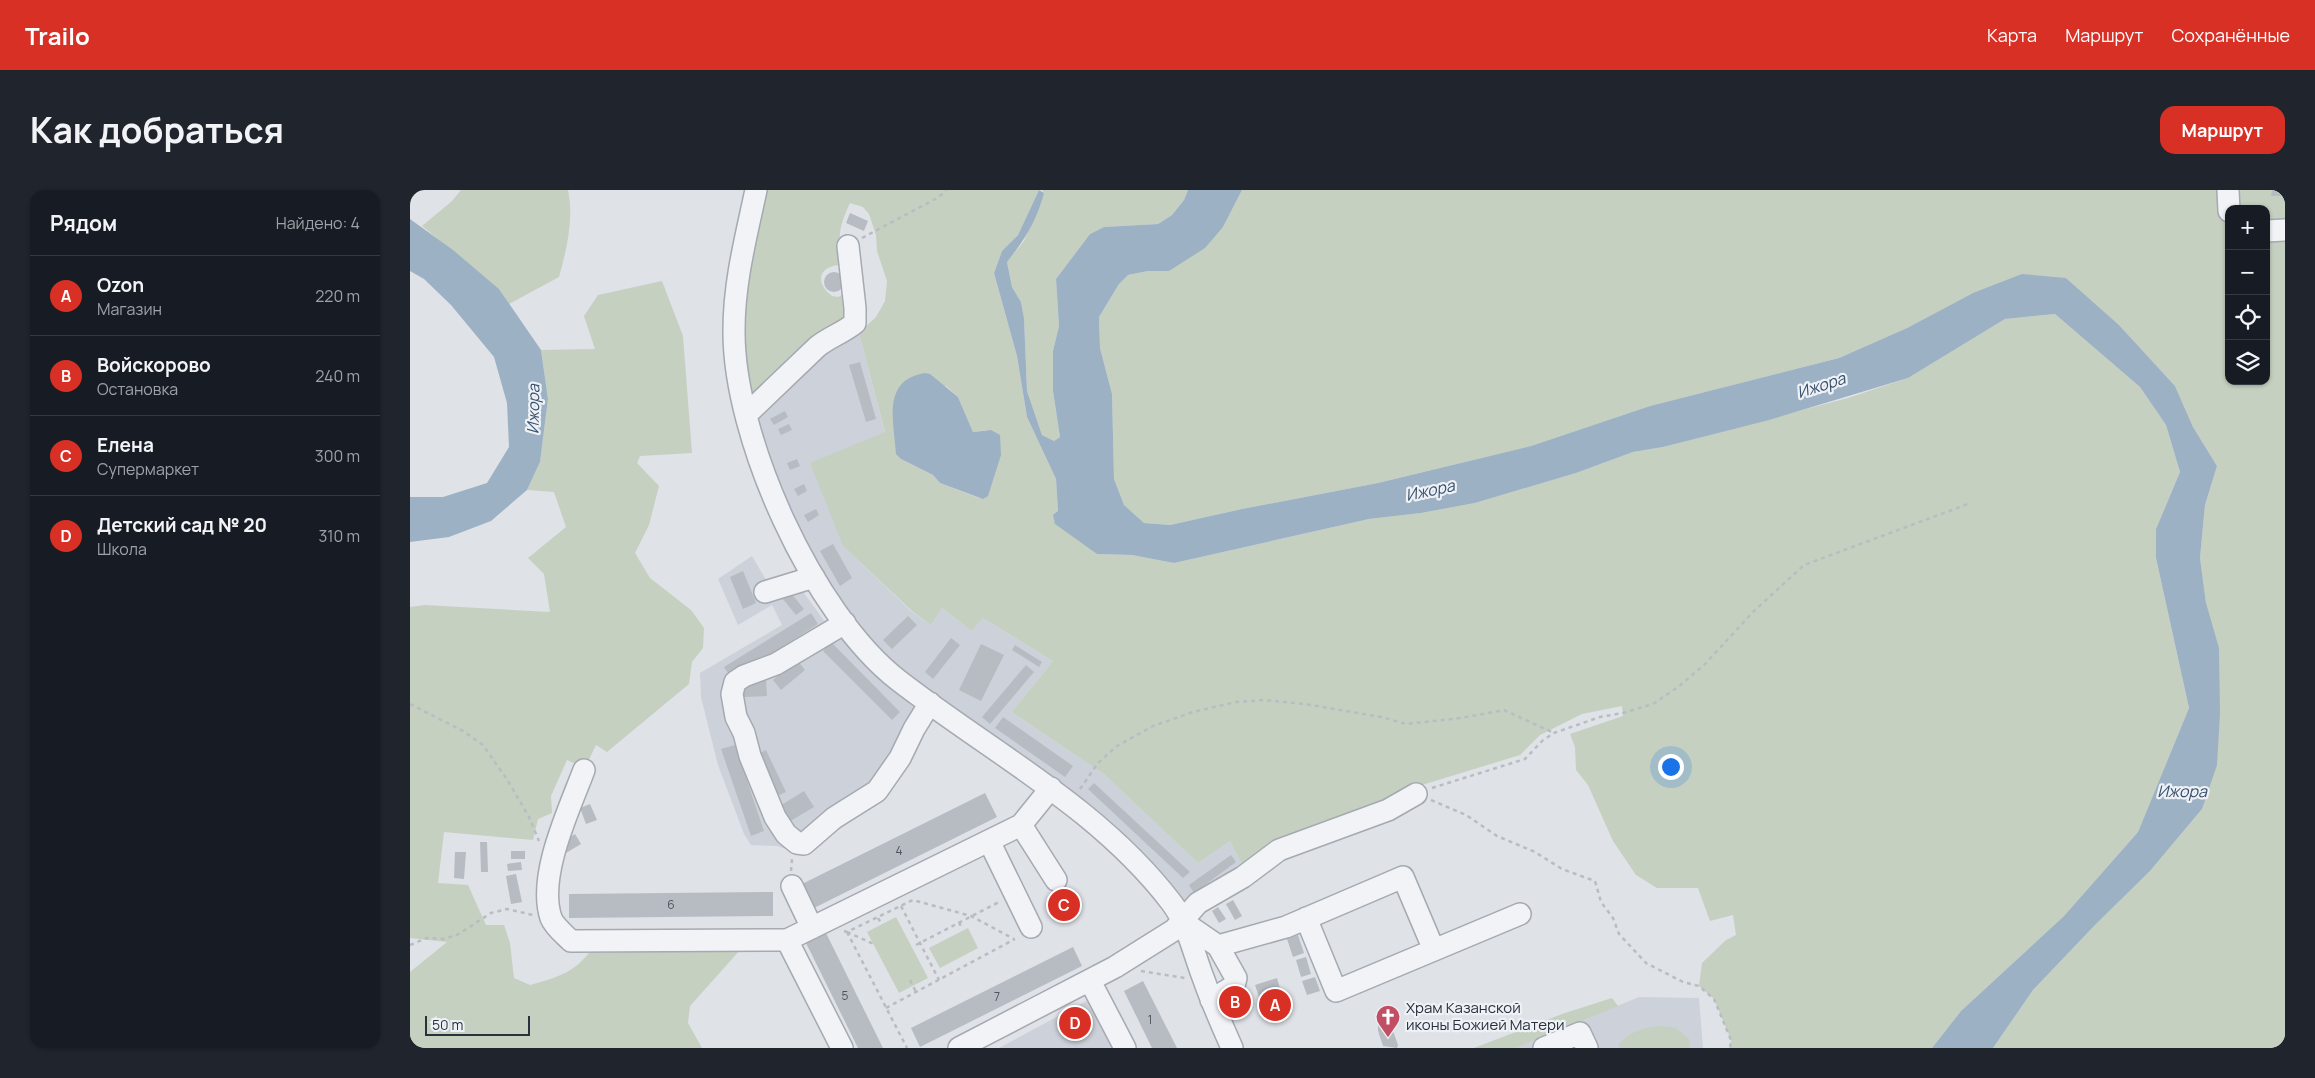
<!DOCTYPE html>
<html lang="ru">
<meta charset="utf-8">
<style>
:root{--surface:#171b24;--page:#20242c;--text:#f1f3f6;--muted:#9ea1a6;--line:#363941;--accent:#d93025}
body{margin:0;font-family:Manrope,sans-serif;background:var(--page);color:var(--text)}
.controls{position:absolute;right:15px;top:15px;display:grid;overflow:hidden;border-radius:10px;box-shadow:0 1px 4px #0004}
.controls button{width:45px;height:45px;display:grid;place-items:center;padding:0;border:0;border-bottom:1px solid var(--line);background:var(--surface);color:var(--text);font:25px sans-serif}
.scale{position:absolute;left:15px;bottom:12px;width:105px;box-sizing:border-box;padding-left:5px;border:2px solid #29313d;border-top:0;font-size:14px;line-height:18px;white-space:nowrap;color:#29313d;-webkit-text-stroke:4px #eef1f5;paint-order:stroke}
.you{position:absolute;left:1260px;top:576px;width:18px;height:18px;margin:-12px;border:4px solid #fff;border-radius:50%;background:#1a73e8;box-shadow:0 0 0 8px #1a73e833}
.badge{display:grid;place-items:center;width:32px;height:32px;border-radius:50%;background:var(--accent);color:#fff;font-size:16px;font-weight:700}
.pin{position:absolute;translate:-50% -50%;border:2px solid #fff;box-shadow:0 1px 5px #0006}
.list{margin:0;padding:0;list-style:none}
h2{display:flex;justify-content:space-between;align-items:center;height:65px;margin:0;padding:0 20px;font-size:21px}
h2 small{font-size:16px;font-weight:400;color:var(--muted)}
.list li{display:grid;grid-template-columns:32px 1fr auto;gap:15px;align-items:center;box-sizing:border-box;height:80px;padding:0 20px;border-top:1px solid var(--line)}
.list b{display:block;font-size:19px;white-space:nowrap}
.list p{margin:0;font-size:16px;white-space:nowrap;color:var(--muted)}
.list em{font-size:16px;font-style:normal;color:var(--muted)}
.icon{flex:none;width:28px;height:28px;fill:none;stroke:currentColor;stroke-width:2;stroke-linecap:round;stroke-linejoin:round}
.map{position:relative;flex:none;width:1875px;height:858px;overflow:hidden;border-radius:15px}
header{display:flex;align-items:center;gap:30px;box-sizing:border-box;height:70px;padding:0 25px;background:var(--accent);color:#fff}
header strong{font-size:24px}
nav{display:flex;gap:28px;margin-inline-start:auto;font-size:18px}
.intro{display:flex;align-items:center;justify-content:space-between;box-sizing:border-box;height:120px;padding:0 30px}
h1{margin:0;font-size:35px}
.button{padding:12px 22px;border-radius:15px;background:var(--accent);color:#fff;font-size:18px;font-weight:700}
main{display:flex;gap:30px;padding:0 30px}
aside{flex:1;background:var(--surface);border-radius:15px;box-shadow:0 1px 4px #0004}
.map>svg:first-child{display:block}
</style>
<header>
<strong>Trailo</strong>
<nav><a>Карта</a><a>Маршрут</a><a>Сохранённые</a></nav>
</header>
<div class="intro"><h1>Как добраться</h1><a class="button">Маршрут</a></div>
<main>
<aside>
<h2>Рядом<small>Найдено: 4</small></h2>
<ul class="list">
<li><span class="badge">A</span><div><b>Ozon</b><p>Магазин</p></div><em>220 m</em></li>
<li><span class="badge">B</span><div><b>Войскорово</b><p>Остановка</p></div><em>240 m</em></li>
<li><span class="badge">C</span><div><b>Елена</b><p>Супермаркет</p></div><em>300 m</em></li>
<li><span class="badge">D</span><div><b>Детский сад № 20</b><p>Школа</p></div><em>310 m</em></li>
</ul>
</aside>
<div class="map">
<svg width="1875" height="858" viewBox="0 0 1875 858">
<rect width="100%" height="100%" fill="#dfe2e7"/>
<path fill="#cdd1d9" d="M449,143L475,243L433,356L501,421L521,435L532,418L562,441L573,428L643,471L602,522L695,585L788,673L820,651L834,678L774,716L489,478L453,446L427,409L378,320L345,223L392,174Z
M342,366L359,395L380,384L413,429L460,479L517,529L470,610L394,665L367,656L341,655L334,644L308,575L291,507L290,483L372,435L362,415L328,435L308,389Z
M1229,807L1289,808L1293,858H1106Z
M682,808L707,858H589Z"/>
<path fill="#c5d0c1" fill-rule="evenodd" d="M51,0H158C164,29 157,58 149,87L99,114L89,99L12,36L42,11Z
M355,0H629L608,45L592,61L584,83L607,166L617,227L646,289L648,321L687,364L722,365L764,373L959,329L1011,323L1065,313L1166,283L1223,262L1253,257L1438,208L1498,188L1595,129L1645,124L1730,197L1756,235L1770,282L1746,339V368L1779,518L1728,642L1654,726L1551,821L1522,858H1320L1321,850L1304,809L1289,796L1292,773L1316,750L1326,745L1323,725L1300,731L1288,698H1247L1226,685L1203,651L1178,595L1166,580L1165,557L1160,544L1213,526L1212,516L1172,524L1130,545L1110,565L999,599L834,678L820,651L788,673L695,585L602,522L643,471L573,428L562,441L532,418L521,435L502,421L433,356L400,273L475,242L449,143L466,127L475,111L477,91L467,61L466,45L459,24L453,17L440,13C426,43 428,50 436,80L428,75C407,78 406,94 422,106L428,107L434,104L439,127L345,213C320,141 340,71 355,0ZM536,196L548,207L563,242L577,240L569,308L530,293L523,285L491,269L483,222Z
M632,0H778L774,10L762,25L748,34L694,37L680,44L646,89L649,136L643,161V201L650,247L644,251L632,245L617,201L614,128L611,112L602,97L597,72L614,51L634,3Z
M832,0H1875V858H1583L1623,800L1685,735L1740,681L1792,619L1796,413L1790,368L1795,315L1807,276L1783,237L1765,196L1709,135L1656,88L1563,103L1497,138L1429,168L1240,216L1121,256L968,293L832,319L760,335L734,333L714,315L704,289L702,204L690,158L689,127L709,94L718,85L738,81H759L813,37ZM1819,19H1856V191H1819Z
M252,91L273,146L282,263L230,266L227,273L249,296L239,335L225,363L240,388L281,420L294,438L293,458L282,472L279,494L197,562L186,555L175,578L157,570L141,606L142,623L128,629L123,650L34,642L28,693L58,695L76,735H94L100,753L104,788L120,795C145,788 162,784 179,763L331,759L280,816L278,833L292,858H0V782L37,752L0,748V417L15,415L140,422L134,384L118,368L156,337L144,302L117,300L130,272L138,209L131,160L185,159L174,126L188,105Z
M486,727L518,788L489,803L457,742Z
M558,738L568,758L530,778L519,758Z
M1202,808L1208,816L1106,858H1064L1152,824Z
M1250,836L1266,838L1279,849L1280,858H1209V854C1221,841 1232,838 1250,836Z"/>
<path fill="#9db1c4" d="M629,0L634,3C627,30 614,51 597,72L602,97L611,112L614,128L617,201L632,245L644,251L650,247L643,201V161L649,136L646,89L680,44L694,37L748,34L762,25L774,10L778,0H832L813,37L795,58L759,81H738L718,85L709,94L689,127L690,158L702,204L704,289L714,315L734,333L760,335L832,319L968,293L1121,256L1240,216L1429,168L1497,138L1563,103L1612,84L1656,88L1709,135L1765,196L1783,237L1807,276L1795,315L1790,368L1796,413L1809,458L1810,524L1807,575L1792,619L1740,681L1685,735L1623,800L1583,858H1522L1551,821L1654,726L1728,642L1779,518L1746,368V339L1770,282L1756,235L1730,197L1645,124L1595,129L1498,188L1359,230L1253,257L1223,262L1166,283L1065,313L1011,323L959,329L764,373L722,365L687,364L645,334L643,325L648,321L646,289L617,227L607,166L584,83L592,61L608,45Z
M0,29L43,60L89,99L131,160L138,209L130,272L117,300L81,331L39,347L0,352V307H33L77,293L99,257L97,213L84,167L41,115L14,89L0,81Z
M515,183L520,184L548,207L563,242L581,240L590,245L591,265L578,306L573,309L530,293L523,285L491,269L486,264C484,232 471,190 515,183Z"/>
<path fill="#b7bcc3" d="M1862,0H1875V6H1861Z
M440,23L458,31L454,41L436,33Z
M414 92a10 10 0 1 1 20 0a10 10 0 1 1-20 0Z
M450,172L466,229L456,232L439,175Z
M375,221L378,227L364,235L360,229Z
M379,234L382,240L371,245L368,239Z
M387,269L390,276L380,280L377,273Z
M394,294L397,301L388,306L384,299Z
M406,319L409,325L398,332L394,325Z
M423,354L442,388L430,396L410,361Z
M333,381L346,413L333,419L320,387Z
M380,402L394,419L386,425L372,408Z
M401,423L408,434L322,489L314,477Z
M498,426L507,435L482,459L473,450Z
M541,448L550,455L523,489L515,482Z
M421,452L490,522L482,530L413,461Z
M571,454L594,465L571,511L549,500Z
M605,455L632,472L629,477L602,460Z
M387,470L395,480L371,500L363,490Z
M616,475L624,482L580,534L572,527Z
M356,490L357,506L333,507L332,492Z
M593,527L663,576L655,587L585,538Z
M325,555L354,641L341,646L311,559Z
M356,560L376,602L363,608L343,566Z
M684,593L780,682L773,688L678,599Z
M394,601L404,617L377,633L368,617Z
M575,603L587,627L402,719L390,695Z
M180,614L187,630L176,634L170,618Z
M165,644L171,654L156,663L150,653Z
M70,652H77L78,682H71Z
M101,661H115V669H101Z
M45,662H56L54,689L44,688Z
M821,665L826,672L784,703L779,695Z
M111,672L112,680L98,681L97,674Z
M106,684L112,712L101,714L96,686Z
M656,699L669,722L651,731L639,709Z
M363,702V726L159,728V704Z
M823,710L832,726L825,730L816,714Z
M808,717L816,729L809,733L802,721Z
M416,743L473,858H448L396,753Z
M888,745L894,763L883,767L877,749Z
M663,757L672,776L510,857L501,838Z
M896,767L901,784L891,787L886,770Z
M905,787L910,801L897,805L892,791Z
M867,788L875,815L854,822L845,795Z
M733,791L767,858H742L714,801Z
M976,830L982,838L988,855L987,858L973,856L968,841V832Z"/>
<g fill="none" stroke-linecap="round" stroke-linejoin="round">
<defs>
<path id="minor" d="M346,0C336,47 324,92 324,140C323,247 403,424 488,490C582,563 688,617 761,712C778,734 784,765 794,790C802,813 812,835 822,858
M1818,0L1819,21
M1856,41L1875,40
M337,224L407,157C419,147 433,143 445,133V118L438,56
M355,402L404,387
M435,433L366,474L334,486L325,492L322,504L326,527L334,543L340,566L365,627L376,644L387,653L394,654L424,628L467,601L490,568L504,539L520,513
M174,580C159,620 127,686 141,728C144,736 155,745 161,751L377,750
M611,635L646,690
M579,651L621,737
M382,696L402,738
M896,728L926,801L1110,724
M773,732L808,756L826,788L824,796L801,810
M808,756L876,737L993,687L1024,760
M680,791L715,858
M432,858L377,750L611,635L641,598
M549,858L705,777L764,740L788,713L833,687L869,660L978,620L1006,604
M1134,858L1170,843L1177,858"/>
</defs>
<use href="#minor" stroke="#a5a9b1" stroke-width="24"/>
<path stroke="#b9bdc2" stroke-width="2.5" stroke-dasharray="4 4" stroke-linecap="butt" d="M452,48L529,7L536,0
M0,514L53,541L73,555L98,591L119,627L129,651
M1022,598L1115,569L1132,551L1144,543L1190,527L1213,523L1243,514L1268,497L1295,474L1343,422L1394,375L1558,314
M670,599L688,573L707,556L743,536L783,522L826,512L854,510L895,514L971,527L996,534L1051,528L1094,520L1144,543
M1021,610L1056,625L1087,646L1125,662L1152,679L1185,691L1191,712L1203,728L1209,744L1236,773L1273,792L1289,796L1304,809L1321,850L1320,858
M381,681L382,669
M491,716L529,790
M468,728L472,735
M549,732L552,739
M434,741L437,742L503,710L561,726L604,749
M437,742L497,858
M437,742L466,755
M0,755L17,748L33,749L47,745L81,723L97,719L123,725
M506,755L589,712
M731,781L775,788
M500,790L506,802
M476,818L605,749"/>
<use href="#minor" stroke="#f1f3f6" stroke-width="21"/>
</g>
<defs>
<symbol id="church-pin" viewBox="-11 -11 22 30"><path d="M0 17L-7.5 6A9.5 9.5 0 1 1 7.5 6Z" fill="#c34d62" stroke="#eef1f5"/><path d="M-1.2-6h2.4v3.5h3.3v2.4h-3.3V6h-2.4V-.1h-3.3v-2.4h3.3Z" fill="#fff"/></symbol>
</defs>
<g fill-rule="evenodd">
<use href="#church-pin" x="964" y="813" width="28" height="38"/>
</g>
<g text-anchor="middle" stroke-width="4.5" stroke-linejoin="round" paint-order="stroke">
<g font-size="12" fill="#4c545e">
<text x="489" y="665">4</text>
<text x="261" y="719">6</text>
<text x="435" y="810">5</text>
<text x="587" y="811">7</text>
<text x="740" y="834">1</text>
</g>
<g font-size="15" fill="#29313d" stroke="#eef1f5" text-anchor="start">
<text x="996" y="823">Храм Казанской<tspan x="996" dy="17">иконы Божией Матери</tspan></text>
</g>
<g font-size="16" font-style="italic" fill="#37506d" stroke="#eef1f5">
<text transform="translate(1411 195) rotate(-18)" y="6">Ижора</text>
<text transform="translate(123 219) rotate(-89)" y="6">Ижора</text>
<text transform="translate(1020 300) rotate(-12)" y="6">Ижора</text>
<text x="1772" y="607">Ижора</text>
</g>
</g>
</svg>
<div class="controls">
<button>+</button>
<button>−</button>
<button><svg class="icon" aria-label="locate" viewBox="0 0 24 24"><circle cx="12" cy="12" r="6"/><path d="M12 2v4M12 18v4M2 12h4M18 12h4"/></svg></button>
<button><svg class="icon" aria-label="layers" viewBox="0 0 24 24"><path d="M12 4l9 5-9 5-9-5zM3 14l9 5 9-5"/></svg></button>
</div>
<div class="scale">50 m</div>
<div class="you"></div>
<div class="pin badge" style="left:865px;top:815px">A</div>
<div class="pin badge" style="left:825px;top:812px">B</div>
<div class="pin badge" style="left:654px;top:715px">C</div>
<div class="pin badge" style="left:665px;top:833px">D</div>
</div>
</main>
